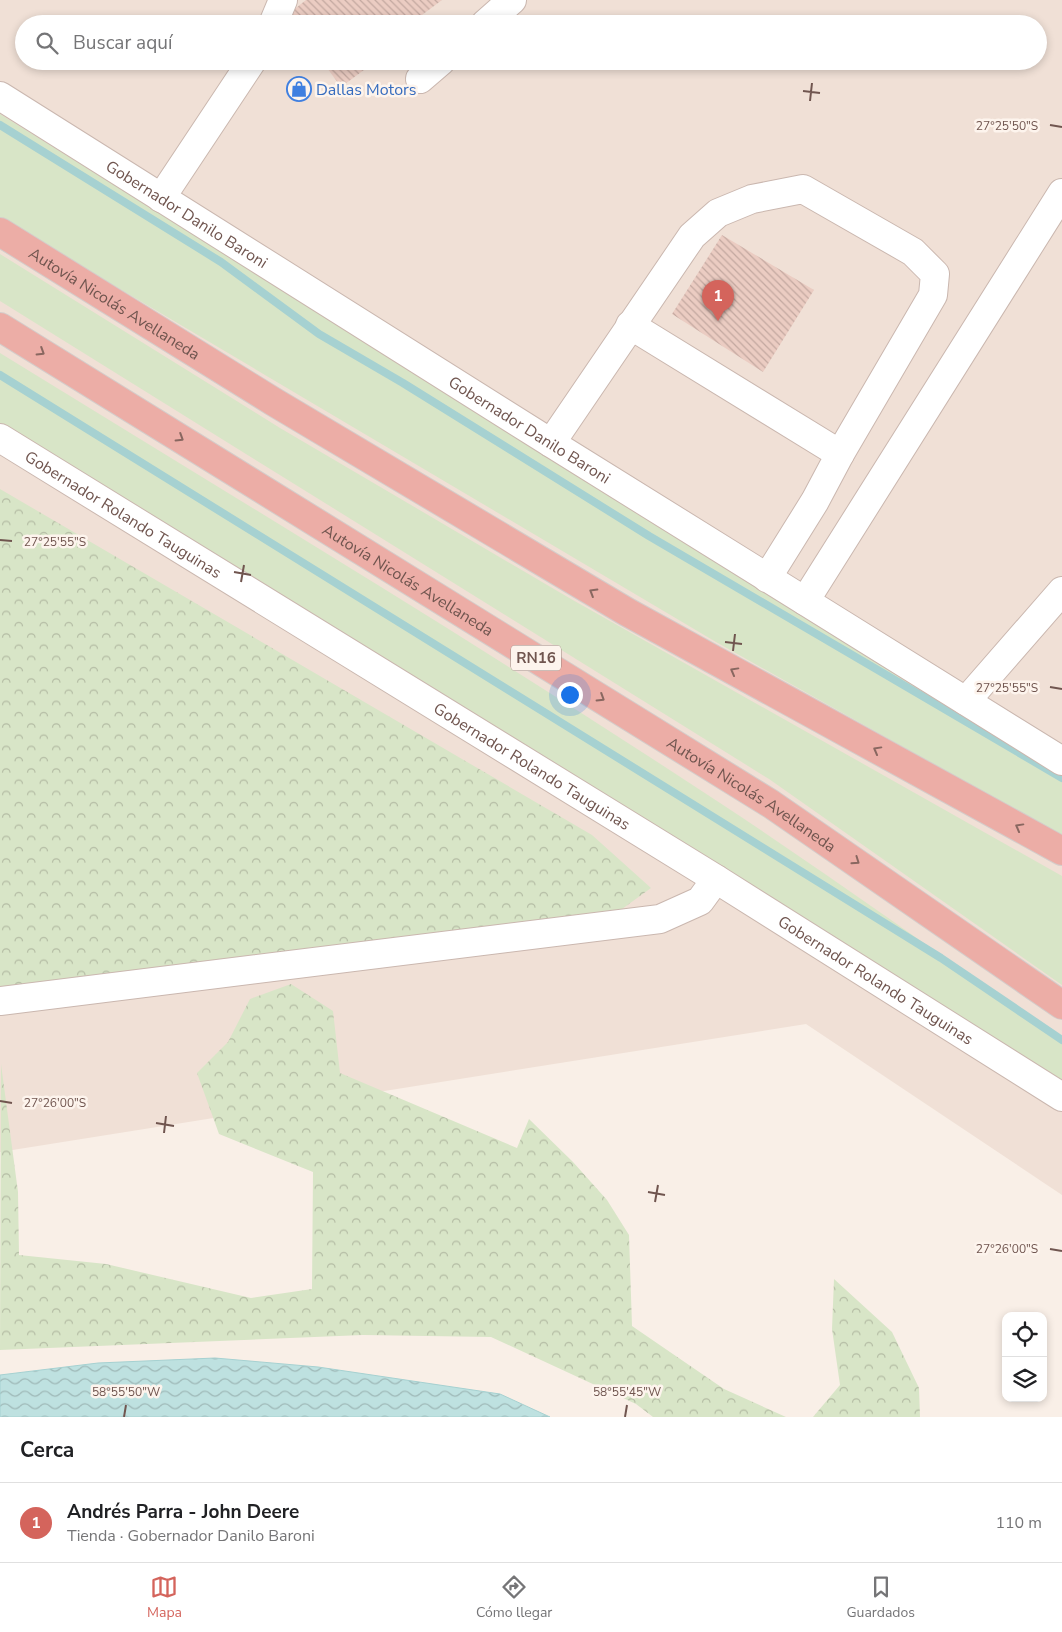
<!DOCTYPE html>
<html lang="es">
<meta charset="utf-8">
<style>
:root{--surface:#fff;--page:#f6f6f6;--text:#202124;--muted:#757577;--line:#e0e0e0;--accent:#d4645c}
body{margin:0;font-family:"Nunito Sans",sans-serif;background:var(--page);color:var(--text)}
.controls{position:absolute;right:15px;bottom:15px;display:grid;overflow:hidden;border-radius:10px;box-shadow:0 2px 8px #0003}
.controls button{width:45px;height:45px;display:grid;place-items:center;padding:0;border:0;border-bottom:1px solid var(--line);background:var(--surface);color:var(--text);font:25px sans-serif}
.you{position:absolute;left:569px;top:694px;width:18px;height:18px;margin:-12px;border:4px solid #fff;border-radius:50%;background:#1a73e8;box-shadow:0 0 0 8px #1a73e833}
.badge{display:grid;place-items:center;width:32px;height:32px;border-radius:50%;background:var(--accent);color:#fff;font-size:16px;font-weight:700}
.pin{position:absolute;translate:-50% -41px;filter:drop-shadow(0 1px 2px #0008)}
.pin::after{content:'';position:absolute;top:26px;width:18px;height:15px;background:inherit;clip-path:polygon(0 0,100% 0,50% 100%)}
.list{margin:0;padding:0;list-style:none}
h2{display:flex;justify-content:space-between;align-items:center;height:65px;margin:0;padding:0 20px;font-size:21px}
h2 small{font-size:16px;font-weight:400;color:var(--muted)}
.list li{display:grid;grid-template-columns:32px 1fr auto;gap:15px;align-items:center;box-sizing:border-box;height:80px;padding:0 20px;border-top:1px solid var(--line)}
.list b{display:block;font-size:19px;white-space:nowrap}
.list p{margin:0;font-size:16px;white-space:nowrap;color:var(--muted)}
.list em{font-size:16px;font-style:normal;color:var(--muted)}
.icon{flex:none;width:28px;height:28px;fill:none;stroke:currentColor;stroke-width:2;stroke-linecap:round;stroke-linejoin:round}
.map{position:relative;flex:none;width:1062px;height:1417px;overflow:hidden}
.search{position:absolute;background:var(--surface);box-shadow:0 2px 8px #0003;left:15px;right:15px;top:15px;height:55px;display:flex;align-items:center;gap:12px;box-sizing:border-box;padding:0 18px;border-radius:28px;color:var(--muted);font-size:19px}
.sheet{height:145px;background:var(--surface)}
nav{display:flex;justify-content:space-around;align-items:center;box-sizing:border-box;height:70px;border-top:1px solid var(--line);background:var(--surface);font-size:14px;color:var(--muted)}
nav a{display:grid;justify-items:center;gap:2px}
nav .on{color:var(--accent)}
.map>svg:first-child{display:block}
</style>
<div class="map">
<svg width="1062" height="1417" viewBox="0 0 1062 1417">
<defs>
<pattern id="forest-crowns" width="20" height="18" patternUnits="userSpaceOnUse" patternTransform="scale(1.25)"><rect width="20" height="18" fill="#d8e5c7"/><path d="M2 6a3 3 0 1 1 6 0M12 15a3 3 0 1 1 6 0" fill="none" stroke="#b4bca4"/></pattern>
<pattern id="water-waves" width="16" height="10" patternUnits="userSpaceOnUse" patternTransform="scale(1.25)"><rect width="16" height="10" fill="#bee1e0"/><path d="M0 5q4-4 8 0t8 0" fill="none" stroke="#9fb9b8"/></pattern>
<pattern id="building-back-hatch" width="6" height="6" patternUnits="userSpaceOnUse" patternTransform="scale(1.25)"><rect width="6" height="6" fill="#ebccc2"/><path d="M-1 5l2 2M0 0l6 6M5-1l2 2" fill="none" stroke="#c3a8a0"/></pattern>
</defs>
<rect width="100%" height="100%" fill="#f9efe7"/>
<path fill="#f0e0d6" fill-rule="evenodd" d="M0,0H1062V1195L806,1024L0,1152ZM24,24H1038V61H24Z"/>
<path fill="#d8e5c7" d="M0,114L1062,773V836L716,642L0,218Z
M0,254L280,428L571,599L1062,876V985L769,779L0,301Z
M0,353C240,501 482,646 717,801C834,878 947,960 1062,1040V1083L0,425Z"/>
<path fill="url(#forest-crowns)" d="M0,489L592,835L651,888L575,943L0,989Z
M291,984L333,1011L340,1073L517,1148L529,1119L573,1162L607,1200L629,1235L632,1326L724,1389L786,1417H653L636,1404L491,1337L363,1335L0,1350L1,1064L18,1192L19,1255L106,1264L251,1298L312,1289L313,1172L219,1134L197,1073L228,1042L250,999Z
M834,1279L892,1332L919,1388L920,1417H813L840,1385L832,1329Z"/>
<path fill="url(#water-waves)" stroke="#a6d1d1" d="M215,1358L318,1367L500,1394L550,1417H0V1375L98,1363Z"/>
<g fill="none" stroke-linecap="round" stroke-linejoin="round">
<path stroke="#a6d1d1" stroke-width="8" d="M0,125L221,262L319,334L403,383L649,536L1062,778
M0,375L941,958L1062,1040"/>
</g>
<path fill="url(#building-back-hatch)" d="M306,0H442L410,24H293L287,15Z
M322,61H376L341,87Z
M722,235L814,290L763,372L672,314Z"/>
<g fill="none" stroke-linecap="round" stroke-linejoin="round">
<defs>
<g id="minor">
<path d="M273,24L283,0"/>
<path d="M485,24L512,0"/>
<path d="M420,79L441,61"/>
<path id="s1" d="M0,96L551,443L1062,761"/>
<path d="M161,198L252,61"/>
<path d="M630,325L840,454L815,501L767,578"/>
<path id="s2" d="M0,438L716,879L1062,1097"/>
<path d="M551,443L692,236L718,213L752,199L803,189L913,252L935,274L933,295L840,454"/>
<path d="M805,601L1062,193"/>
<path d="M966,701L1062,591"/>
<path d="M0,1001L660,919L700,901L716,879"/>
</g>
<g id="highway">
<path id="s3" d="M0,232L274,402L627,612L1062,851"/>
<path id="s4" d="M0,327L771,804L1062,1005"/>
</g>
</defs>
<use href="#minor" stroke="#cab7af" stroke-width="30"/>
<use href="#highway" stroke="#d4ccca" stroke-width="30"/>
<use href="#minor" stroke="#fff" stroke-width="28"/>
<use href="#highway" stroke="#ecada6" stroke-width="28"/>
</g>
<defs><path id="oneway-chevron" d="M-2-3.5L2.5 0L-2 3.5" fill="none" stroke-width="1.6" stroke-linecap="round" stroke-linejoin="round" transform="scale(1.25)"/></defs>
<g stroke="#896760">
<use href="#oneway-chevron" transform="translate(41 352) rotate(32)"/>
<use href="#oneway-chevron" transform="translate(180 438) rotate(32)"/>
<use href="#oneway-chevron" transform="translate(593 592) rotate(-149)"/>
<use href="#oneway-chevron" transform="translate(734 671) rotate(-151)"/>
<use href="#oneway-chevron" transform="translate(601 698) rotate(32)"/>
<use href="#oneway-chevron" transform="translate(877 750) rotate(-151)"/>
<use href="#oneway-chevron" transform="translate(1019 827) rotate(-151)"/>
<use href="#oneway-chevron" transform="translate(856 861) rotate(35)"/>
</g>
<path fill="none" stroke="#70554f" stroke-width="2" d="M803,91L820,93M810,101L812,83M1050,125L1062,127M0,540L12,541M234,572L251,575M241,582L244,565M725,642L742,644M733,651L735,634M1050,687L1062,689M0,1101L12,1103M156,1123L174,1126M164,1133L166,1116M648,1192L665,1195M655,1202L658,1185M1050,1249L1062,1251M124,1417L126,1405M625,1417L627,1405"/>
<defs>
<symbol id="shop-ring" viewBox="-11 -11 22 22"><circle r="9.5" fill="#fdf4ed" stroke="#3f7fe0" stroke-width="1.5"/><path d="M-5-2.5h2.3a2.7 3.5 0 0 1 5.4 0H5L5.5 6h-11ZM-1.5-2.5h3a1.5 2.3 0 0 0-3 0Z" fill="#3f7fe0"/></symbol>
</defs>
<g fill-rule="evenodd">
<use href="#shop-ring" x="285" y="75" width="28" height="28"/>
</g>
<g text-anchor="middle" stroke-width="5" stroke-linejoin="round" paint-order="stroke">
<rect fill="#fdf4ed" stroke="#9a857e" stroke-width="1" x="511" y="645.5" width="50" height="25" rx="4"/>
<g font-size="15" font-weight="bold" fill="#70554f">
<text x="536" y="663">RN16</text>
</g>
<g font-size="16" fill="#366cbe" stroke="#fdf4ed" text-anchor="start">
<text x="316" y="95">Dallas Motors</text>
</g>
<g font-size="16" fill="#70554f" stroke="#fdf4ed">
<text dy="6" stroke="none"><textPath href="#s1" startOffset="221">Gobernador Danilo Baroni</textPath></text>
<text dy="6" stroke="none"><textPath href="#s3" startOffset="135">Autovía Nicolás Avellaneda</textPath></text>
<text dy="6" stroke="none"><textPath href="#s1" startOffset="626">Gobernador Danilo Baroni</textPath></text>
<text dy="6" stroke="none"><textPath href="#s2" startOffset="145">Gobernador Rolando Tauguinas</textPath></text>
<text dy="6" stroke="none"><textPath href="#s4" startOffset="480">Autovía Nicolás Avellaneda</textPath></text>
<text dy="6" stroke="none"><textPath href="#s2" startOffset="625">Gobernador Rolando Tauguinas</textPath></text>
<text dy="6" stroke="none"><textPath href="#s4" startOffset="885">Autovía Nicolás Avellaneda</textPath></text>
<text dy="6" stroke="none"><textPath href="#s2" startOffset="1030">Gobernador Rolando Tauguinas</textPath></text>
</g>
</g>
<g font-size="12" text-anchor="middle" fill="#70554f" stroke="#fdf4ed" stroke-width="5" stroke-linejoin="round" paint-order="stroke">
<text x="1007" y="130">27°25'50"S</text>
<text x="55" y="546">27°25'55"S</text>
<text x="1007" y="692">27°25'55"S</text>
<text x="55" y="1107">27°26'00"S</text>
<text x="1007" y="1253">27°26'00"S</text>
<text x="126" y="1396">58°55'50"W</text>
<text x="627" y="1396">58°55'45"W</text>
</g>
</svg>
<div class="controls">
<button><svg class="icon" aria-label="locate" viewBox="0 0 24 24"><circle cx="12" cy="12" r="6"/><path d="M12 2v4M12 18v4M2 12h4M18 12h4"/></svg></button>
<button><svg class="icon" aria-label="layers" viewBox="0 0 24 24"><path d="M12 4l9 5-9 5-9-5zM3 14l9 5 9-5"/></svg></button>
</div>
<div class="you"></div>
<div class="pin badge" style="left:718px;top:321px">1</div>
<div class="search"><svg class="icon" aria-label="search" viewBox="0 0 24 24"><circle cx="10" cy="10" r="6"/><path d="M15 15l6 6"/></svg>Buscar aquí</div>
</div>
<section class="sheet">
<h2>Cerca<small></small></h2>
<ul class="list">
<li><span class="badge">1</span><div><b>Andrés Parra - John Deere</b><p>Tienda · Gobernador Danilo Baroni</p></div><em>110 m</em></li>
</ul>
</section>
<nav>
<a class="on"><svg class="icon" aria-label="map" viewBox="0 0 24 24"><path d="M3 6l6-2 6 2 6-2v14l-6 2-6-2-6 2zM9 4v14M15 6v14"/></svg>Mapa</a>
<a><svg class="icon" aria-label="directions" viewBox="0 0 24 24"><path d="M12 3l9 9-9 9-9-9zM9 14v-3h6M13 9l2 2-2 2"/></svg>Cómo llegar</a>
<a><svg class="icon" aria-label="saved" viewBox="0 0 24 24"><path d="M7 4h10v16l-5-4-5 4z"/></svg>Guardados</a>
</nav>
